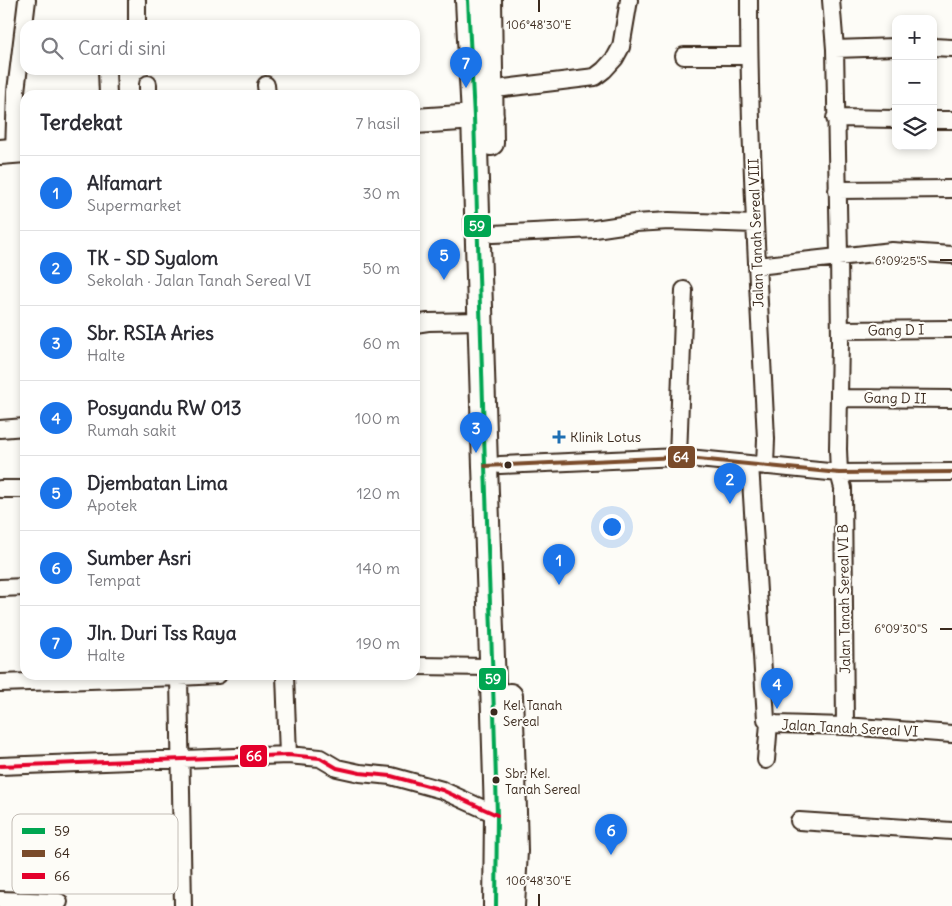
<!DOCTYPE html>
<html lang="id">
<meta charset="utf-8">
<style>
:root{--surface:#fff;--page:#f2f2f3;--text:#2b2b33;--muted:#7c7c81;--line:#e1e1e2;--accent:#1a73e8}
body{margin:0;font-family:Delius,sans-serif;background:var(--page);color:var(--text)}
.controls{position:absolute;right:15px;top:15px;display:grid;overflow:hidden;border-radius:10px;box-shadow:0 2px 8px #0003}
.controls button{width:45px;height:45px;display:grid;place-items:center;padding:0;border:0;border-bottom:1px solid var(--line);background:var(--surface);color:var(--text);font:25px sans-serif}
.you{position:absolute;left:611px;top:526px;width:18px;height:18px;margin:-12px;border:4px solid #fff;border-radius:50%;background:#1a73e8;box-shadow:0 0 0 8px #1a73e833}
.badge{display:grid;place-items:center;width:32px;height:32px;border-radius:50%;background:var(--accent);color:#fff;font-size:16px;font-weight:700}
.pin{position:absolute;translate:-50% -41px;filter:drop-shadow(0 1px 2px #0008)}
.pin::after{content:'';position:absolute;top:26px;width:18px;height:15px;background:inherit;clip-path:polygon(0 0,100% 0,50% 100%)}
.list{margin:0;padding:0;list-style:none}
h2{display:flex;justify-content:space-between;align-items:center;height:65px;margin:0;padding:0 20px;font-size:21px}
h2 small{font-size:16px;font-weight:400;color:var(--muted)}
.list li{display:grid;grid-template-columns:32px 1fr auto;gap:15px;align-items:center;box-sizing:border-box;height:75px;padding:0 20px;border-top:1px solid var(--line)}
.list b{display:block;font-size:19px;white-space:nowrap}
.list p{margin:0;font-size:16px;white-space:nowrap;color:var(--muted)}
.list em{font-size:16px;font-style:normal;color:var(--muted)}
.icon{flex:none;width:28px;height:28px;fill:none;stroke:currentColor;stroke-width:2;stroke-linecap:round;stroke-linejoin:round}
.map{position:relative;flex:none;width:952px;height:906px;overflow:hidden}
.search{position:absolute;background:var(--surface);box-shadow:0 2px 8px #0003;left:20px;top:20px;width:400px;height:55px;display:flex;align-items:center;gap:12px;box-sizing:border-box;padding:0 18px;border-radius:15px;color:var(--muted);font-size:19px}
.panel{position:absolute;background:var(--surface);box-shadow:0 2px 8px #0003;left:20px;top:90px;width:400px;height:590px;border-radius:15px}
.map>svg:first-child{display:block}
</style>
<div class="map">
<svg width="952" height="906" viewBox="0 0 952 906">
<rect width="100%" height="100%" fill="#fdfcf7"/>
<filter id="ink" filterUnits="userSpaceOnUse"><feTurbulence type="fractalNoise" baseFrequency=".02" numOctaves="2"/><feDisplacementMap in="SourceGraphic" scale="10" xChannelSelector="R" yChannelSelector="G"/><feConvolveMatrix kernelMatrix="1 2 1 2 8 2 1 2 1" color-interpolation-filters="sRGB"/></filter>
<g filter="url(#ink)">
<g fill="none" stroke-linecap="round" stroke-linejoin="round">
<defs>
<path id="street" d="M749,0C749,146 759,293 766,439L765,466
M831,0L835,49L839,256L840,342L838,449L839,473L843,488L845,726
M137,25V0
M933,47L952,48
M835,49L896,47
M684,56H749
M107,70L108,95
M148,84V95
M266,85L267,95
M490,89L504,88L595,77L604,70L615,58L621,47L629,0
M835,118L896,119
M933,120H952
M14,151L16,91L27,0
M837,190L952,189
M493,234L595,229L635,223L669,221L755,224
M757,266L892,251L952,255
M415,324L428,322L480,321
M840,330L952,329
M839,398L952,399
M0,429L25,427
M678,457L684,290
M750,464L766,719L769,723L776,724L845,726L952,734
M500,465L678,457L839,473L952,472
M0,489H25
M0,588L25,587
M415,666L492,667
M285,675L288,755
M179,677L183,906
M0,683L179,677L218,675
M766,760L769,723
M0,766L288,755L320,758L337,768L360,773L391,776L442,790L497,815
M799,821L952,831
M0,900L59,902"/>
<path id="secondary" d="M468,0L474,117L485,466L494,713L497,815L496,906
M489,0L491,143
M415,121L491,116
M0,152L25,150
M510,696L513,773L515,851L512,906"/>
</defs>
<use href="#street" stroke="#3b2a1e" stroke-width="20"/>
<use href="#secondary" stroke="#3b2a1e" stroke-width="28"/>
<use href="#street" stroke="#fdfcf7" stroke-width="16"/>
<use href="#secondary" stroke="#fdfcf7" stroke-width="24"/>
<defs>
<path id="bus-1" d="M468,0L474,117L485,466L494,713L497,815L496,906"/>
<path id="bus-2" d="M485,466L678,457L839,473L952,472"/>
<path id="bus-3" d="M0,766L288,755L320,758L337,768L360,773L391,776L442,790L497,815"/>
</defs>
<use href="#bus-1" stroke="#fdfcf7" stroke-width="8"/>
<use href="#bus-2" stroke="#fdfcf7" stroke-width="8"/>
<use href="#bus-3" stroke="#fdfcf7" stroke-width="8"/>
<use href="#bus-1" stroke="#00a651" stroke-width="4"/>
<use href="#bus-2" stroke="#7a4b2a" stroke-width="4"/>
<use href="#bus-3" stroke="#e4002b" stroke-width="4"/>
</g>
</g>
<path fill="none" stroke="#3b2a1e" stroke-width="2" d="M539,0V12M940,260H952M940,629H952M539,894V906"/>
<path fill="#1f6fb2" stroke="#fdfcf7" stroke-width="2" d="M556.5 429.5h5v5h5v5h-5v5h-5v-5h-5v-5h5z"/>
<g fill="#3b2a1e" stroke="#fdfcf7" stroke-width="2">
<circle cx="508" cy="465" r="4.5"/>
<circle cx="494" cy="712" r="4.5"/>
<circle cx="496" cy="780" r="4.5"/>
</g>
<g text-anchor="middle" stroke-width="4" stroke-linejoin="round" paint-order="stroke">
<g font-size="13" fill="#3b2a1e" stroke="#fdfcf7" text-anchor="start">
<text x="503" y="710">Kel. Tanah<tspan x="503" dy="16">Sereal</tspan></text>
<text x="505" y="778">Sbr. Kel.<tspan x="505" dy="16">Tanah Sereal</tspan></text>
</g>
<g font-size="14" fill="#3b2a1e" stroke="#fdfcf7">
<text transform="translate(756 233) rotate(-92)" y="5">Jalan Tanah Sereal VIII</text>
<text transform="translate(896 330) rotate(-1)" y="5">Gang D I</text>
<text transform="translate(895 398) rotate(1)" y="5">Gang D II</text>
<text transform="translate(844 599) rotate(-91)" y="5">Jalan Tanah Sereal VI B</text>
<text transform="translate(850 728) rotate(3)" y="5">Jalan Tanah Sereal VI</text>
</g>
<g font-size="14" fill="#3b2a1e" stroke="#fdfcf7" text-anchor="start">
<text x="570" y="442">Klinik Lotus</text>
</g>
</g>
<rect x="12" y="814" width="166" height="80" rx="8" fill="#fdfcf7" stroke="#c3bdb6" stroke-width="1"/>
<rect x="22" y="828" width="23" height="6" fill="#00a651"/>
<rect x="22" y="850" width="23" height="7" fill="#7a4b2a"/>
<rect x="22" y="873" width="23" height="6" fill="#e4002b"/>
<g font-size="14" fill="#3b2a1e">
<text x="54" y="836">59</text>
<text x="54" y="858">64</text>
<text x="54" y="881">66</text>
</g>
<g font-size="12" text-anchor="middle" fill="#3b2a1e" stroke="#fdfcf7" stroke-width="4" stroke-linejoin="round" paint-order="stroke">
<text x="539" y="29">106°48'30"E</text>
<text x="901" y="265">6°09'25"S</text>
<text x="901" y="633">6°09'30"S</text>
<text x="539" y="885">106°48'30"E</text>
</g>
<g stroke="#fdfcf7" stroke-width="2">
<rect x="463" y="214" width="29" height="24" rx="5" fill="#00a651"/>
<rect x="667" y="445" width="29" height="24" rx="5" fill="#7a4b2a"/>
<rect x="478" y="667" width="29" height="24" rx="5" fill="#00a651"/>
<rect x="239" y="744" width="29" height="24" rx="5" fill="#e4002b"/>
</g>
<g font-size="14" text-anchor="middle" font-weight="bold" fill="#fff">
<text x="477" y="231">59</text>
<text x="681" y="462">64</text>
<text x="493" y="684">59</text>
<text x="254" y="761">66</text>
</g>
</svg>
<div class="controls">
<button>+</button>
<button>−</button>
<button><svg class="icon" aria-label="layers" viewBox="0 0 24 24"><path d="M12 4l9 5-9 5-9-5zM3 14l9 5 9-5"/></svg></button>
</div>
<div class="you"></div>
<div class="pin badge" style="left:559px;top:585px">1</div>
<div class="pin badge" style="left:730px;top:504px">2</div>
<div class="pin badge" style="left:476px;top:453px">3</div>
<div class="pin badge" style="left:777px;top:709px">4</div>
<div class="pin badge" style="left:444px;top:280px">5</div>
<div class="pin badge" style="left:611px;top:855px">6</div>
<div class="pin badge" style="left:466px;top:88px">7</div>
<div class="search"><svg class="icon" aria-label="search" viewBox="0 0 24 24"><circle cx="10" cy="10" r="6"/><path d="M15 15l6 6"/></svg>Cari di sini</div>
<section class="panel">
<h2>Terdekat<small>7 hasil</small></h2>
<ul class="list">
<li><span class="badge">1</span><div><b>Alfamart</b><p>Supermarket</p></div><em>30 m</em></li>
<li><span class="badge">2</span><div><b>TK - SD Syalom</b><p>Sekolah · Jalan Tanah Sereal VI</p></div><em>50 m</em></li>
<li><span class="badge">3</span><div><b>Sbr. RSIA Aries</b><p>Halte</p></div><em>60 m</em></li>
<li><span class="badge">4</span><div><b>Posyandu RW 013</b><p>Rumah sakit</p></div><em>100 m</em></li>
<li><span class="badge">5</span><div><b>Djembatan Lima</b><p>Apotek</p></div><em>120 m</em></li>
<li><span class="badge">6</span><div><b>Sumber Asri</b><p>Tempat</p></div><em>140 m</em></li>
<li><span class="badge">7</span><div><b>Jln. Duri Tss Raya</b><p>Halte</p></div><em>190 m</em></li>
</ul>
</section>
</div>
